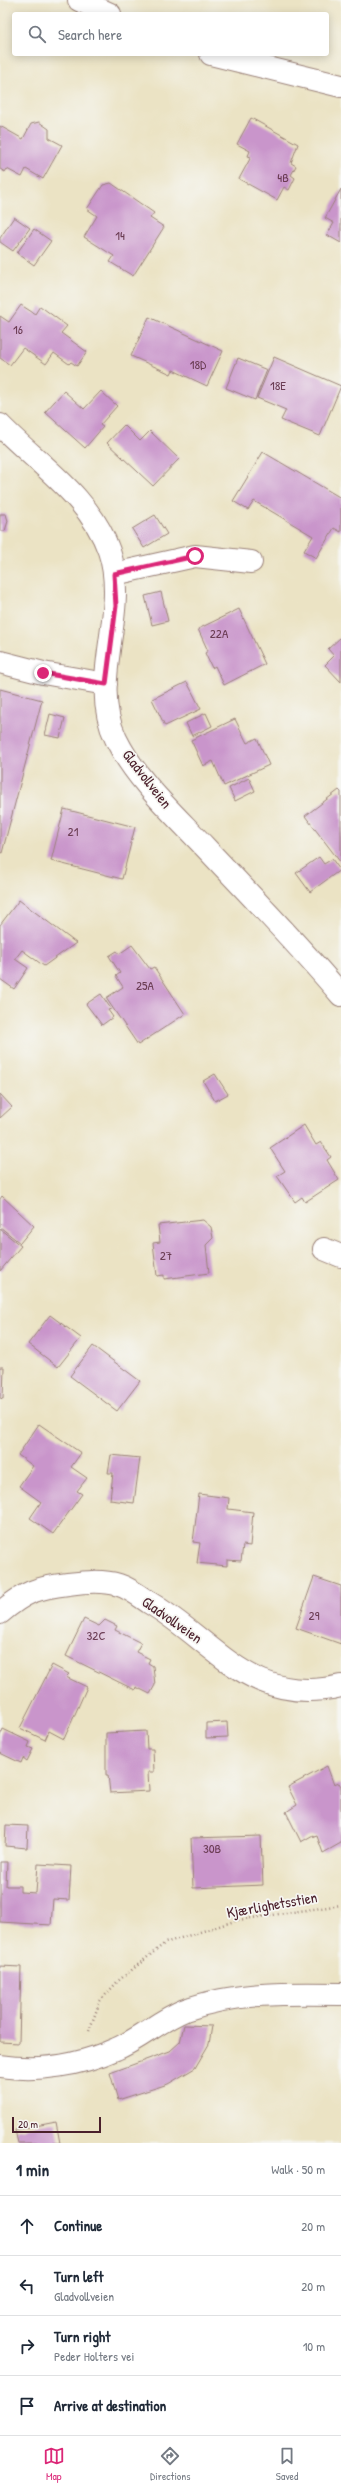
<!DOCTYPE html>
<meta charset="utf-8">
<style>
:root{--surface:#fff;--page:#f2f2f3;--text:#1f2937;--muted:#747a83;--line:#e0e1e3;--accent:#db2777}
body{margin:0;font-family:"Patrick Hand",sans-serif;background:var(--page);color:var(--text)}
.scale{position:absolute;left:12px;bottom:10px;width:89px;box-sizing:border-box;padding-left:4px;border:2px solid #4a1f2b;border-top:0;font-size:11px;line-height:14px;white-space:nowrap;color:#4a1f2b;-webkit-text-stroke:3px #f6f6f2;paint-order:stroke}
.stop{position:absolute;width:12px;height:12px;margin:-9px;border:3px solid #db2777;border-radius:50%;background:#fff}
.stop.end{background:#db2777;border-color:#fff;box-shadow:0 1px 4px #0008}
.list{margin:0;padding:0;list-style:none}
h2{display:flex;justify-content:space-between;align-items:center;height:52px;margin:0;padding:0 16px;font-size:17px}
h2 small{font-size:13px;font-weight:400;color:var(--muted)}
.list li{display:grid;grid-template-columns:26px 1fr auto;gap:12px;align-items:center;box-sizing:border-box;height:60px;padding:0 16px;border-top:1px solid var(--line)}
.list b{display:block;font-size:15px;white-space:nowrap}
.list p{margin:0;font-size:13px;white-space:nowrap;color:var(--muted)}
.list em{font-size:13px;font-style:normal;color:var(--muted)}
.icon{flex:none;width:22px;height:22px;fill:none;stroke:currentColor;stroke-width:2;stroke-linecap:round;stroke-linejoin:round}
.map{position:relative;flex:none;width:341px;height:2143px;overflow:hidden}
.search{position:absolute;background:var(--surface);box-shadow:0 2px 10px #0003;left:12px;right:12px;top:12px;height:44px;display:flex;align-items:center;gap:10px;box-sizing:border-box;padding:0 14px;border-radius:4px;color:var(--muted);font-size:15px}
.sheet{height:292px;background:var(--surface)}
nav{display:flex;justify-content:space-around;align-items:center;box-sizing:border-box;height:56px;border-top:1px solid var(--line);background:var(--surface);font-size:11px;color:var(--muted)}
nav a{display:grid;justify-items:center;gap:2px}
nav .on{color:var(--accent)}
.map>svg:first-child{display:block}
</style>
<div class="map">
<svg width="341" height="2143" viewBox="0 0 341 2143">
<rect width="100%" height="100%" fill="#f6f6f2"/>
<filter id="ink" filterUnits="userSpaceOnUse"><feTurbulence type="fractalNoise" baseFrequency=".025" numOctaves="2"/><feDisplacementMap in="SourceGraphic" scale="8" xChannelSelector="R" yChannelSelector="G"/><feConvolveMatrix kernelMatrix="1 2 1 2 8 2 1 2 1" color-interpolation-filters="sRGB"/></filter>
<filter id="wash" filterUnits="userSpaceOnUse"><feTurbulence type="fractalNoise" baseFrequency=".012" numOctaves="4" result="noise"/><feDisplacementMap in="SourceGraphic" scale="16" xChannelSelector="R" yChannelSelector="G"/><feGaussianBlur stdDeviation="0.9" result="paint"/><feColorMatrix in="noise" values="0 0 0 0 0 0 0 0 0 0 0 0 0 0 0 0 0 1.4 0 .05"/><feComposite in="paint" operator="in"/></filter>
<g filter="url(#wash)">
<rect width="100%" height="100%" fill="#ebe3c4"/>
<g id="blocks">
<path fill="#c995cb" d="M251,118L298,144L291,163L296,166L291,175L295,178L289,190L284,187L277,200L239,179L251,157L248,156L250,151L237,144Z
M39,122L49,129V138L62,145L43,179L26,169L22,177L7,169L5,172L0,169V126L23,139L31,124Z
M111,183L154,213L150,218L164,227L133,276L110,262L114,256L84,237L97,216L87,209L103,185Z
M341,189V243L327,235L334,223L325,218Z
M14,217L30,228L13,251L0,242V238Z
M34,229L51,241L34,265L17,253Z
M21,305L35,314L40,306L67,326L61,333L87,352L77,366L71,362L69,364L54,353L46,364L23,348L10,365L0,358V316L9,322Z
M149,317L223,351L207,386L173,370L171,374L131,356Z
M274,357L341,386L320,436L281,420L286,410L257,398Z
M238,358L267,370L255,400L226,388Z
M64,391L84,409L101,391L117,406L100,425L103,427L85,448L45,412Z
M124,425L140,441L150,431L179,459L153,486L107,443Z
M263,452L341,498V532L334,528L316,558L304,551L313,536L254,501L248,510L233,501Z
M0,514H6L8,521L5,531H0Z
M155,515L167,534L144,548L132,529Z
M161,592L168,621L152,625L145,596Z
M239,609L265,664L224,685L215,666L212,668L205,653L208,651L198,629Z
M341,637V682L325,665L334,656L328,649Z
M187,682L201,709L165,726L152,699Z
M0,689L42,700L2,853L0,852Z
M206,713L212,726L192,736L186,723Z
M50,714L65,718L60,738L45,735Z
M235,719L247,743L257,738L269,765L224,786L213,761L203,766L191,740Z
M249,778L255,791L235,801L229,788Z
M339,790L341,792V863L305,816Z
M64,809L135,827L122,879L51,861Z
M319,857L324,864L332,859L340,870L310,892L296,873Z
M19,900L76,943L44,966L22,950L15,959L28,968L14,989L0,979V925Z
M132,945L150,969L154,967L185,1014L138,1045L106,998L123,987L116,976L120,973L109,956L117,951L119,954Z
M101,994L111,1009L108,1010L113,1017L102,1025L86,1004Z
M215,1074L228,1094L215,1101L203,1081Z
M0,1094L12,1107L0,1118Z
M304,1125L316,1145L321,1142L331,1157L327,1160L339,1180L305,1202L302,1197L295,1202L277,1176L285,1171L270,1148Z
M2,1196L34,1226L20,1243L0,1227V1199Z
M203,1220L211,1227L213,1238L206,1245L209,1273L164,1279V1275L157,1276L153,1243L160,1242L158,1225Z
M0,1229L21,1246L0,1271Z
M50,1315L81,1338L58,1367L28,1344Z
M93,1346L140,1381L117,1411L70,1376Z
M0,1367H4L3,1399L0,1398Z
M39,1424L81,1453L71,1467L87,1478L77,1491L82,1494L53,1534L30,1518L41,1502L19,1486L33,1466L18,1455Z
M111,1455L140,1458L134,1503L110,1500L113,1473H108Z
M199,1494L229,1498L228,1509L253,1512L250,1546L243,1545L241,1561L227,1560V1566L197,1563L200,1543L193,1542Z
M314,1577L341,1586V1644L296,1628Z
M84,1619L99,1626L105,1620L117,1626L115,1630L141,1643L136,1652L150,1659L148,1663L153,1666L155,1685L150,1694L136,1687L135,1690L66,1656Z
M52,1665L69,1674L66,1677L87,1687L64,1739L49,1731L45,1740L20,1728Z
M227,1722L228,1737L206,1738V1723Z
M3,1729L30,1742L28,1747L33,1749L27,1761L23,1758L21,1763L0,1753V1736Z
M146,1731L147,1749H153L154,1772H148L149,1791L110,1793L108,1775H106V1733Z
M327,1766L334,1785L339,1783L341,1786V1843L323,1853L317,1836L314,1837L313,1835L301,1842L286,1812L297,1805L288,1787Z
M6,1825L28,1826L27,1848L5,1846Z
M261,1836L263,1885L193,1888L191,1838Z
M0,1862H7L6,1886H20V1892L36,1893L38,1864L71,1866L69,1900L53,1899L51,1925L0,1922Z
M0,1966L21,1967L19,2043L0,2042Z
M184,2025L212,2026L209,2044L195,2068L168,2084L118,2100L110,2073L170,2051L180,2042Z
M56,2122L60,2143H18L15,2130Z"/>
</g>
</g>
<g filter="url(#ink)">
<use href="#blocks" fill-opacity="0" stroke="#9a8178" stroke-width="1"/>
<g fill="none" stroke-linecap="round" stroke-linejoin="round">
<defs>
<path id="minor" d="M79,0L110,14
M211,54L341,86
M0,425C38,464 91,498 109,551C130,613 87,680 116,739C136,780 174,814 205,847C251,896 298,944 341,995
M114,574L195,556L251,562
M0,662L43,673L106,684
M324,1249L341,1256
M0,1613C25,1592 35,1588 68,1584C85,1582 102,1580 119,1585C129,1588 141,1597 150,1603C217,1643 251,1707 341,1686
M0,2066C39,2072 80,2065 116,2049C140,2039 160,2020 185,2010C234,1992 289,1993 341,1994"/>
</defs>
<use href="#minor" stroke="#9a8178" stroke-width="24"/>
<path stroke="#9a8178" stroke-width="2.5" stroke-dasharray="1 3" stroke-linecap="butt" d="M89,2031L100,2001L118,1981L165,1943L238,1920L341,1905"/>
<use href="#minor" stroke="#fff" stroke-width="22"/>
</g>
</g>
<g fill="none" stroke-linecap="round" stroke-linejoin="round" filter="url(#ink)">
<path stroke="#db2777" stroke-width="5" d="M43,673L106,684L116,606L114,574L195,556"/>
</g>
<g text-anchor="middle" stroke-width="3.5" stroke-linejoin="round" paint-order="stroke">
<g font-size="13" fill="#6a3c53">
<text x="283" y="182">4B</text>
<text x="120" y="240">14</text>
<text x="18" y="334">16</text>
<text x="198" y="369">18D</text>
<text x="278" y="390">18E</text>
<text x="219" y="638">22A</text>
<text x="73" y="836">21</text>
<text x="145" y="990">25A</text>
<text x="166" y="1260">27</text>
<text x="314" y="1620">29</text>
<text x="96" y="1640">32C</text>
<text x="212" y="1853">30B</text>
</g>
<g font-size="15" fill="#4a1f2b" stroke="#f6f6f2">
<text transform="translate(147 779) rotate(52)" y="5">Gladvollveien</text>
<text transform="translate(172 1620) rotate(35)" y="5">Gladvollveien</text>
<text transform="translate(272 1905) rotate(-10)" y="5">Kjærlighetsstien</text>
</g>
</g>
</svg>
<div class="scale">20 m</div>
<div class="stop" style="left:195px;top:556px"></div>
<div class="stop end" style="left:43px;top:673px"></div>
<div class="search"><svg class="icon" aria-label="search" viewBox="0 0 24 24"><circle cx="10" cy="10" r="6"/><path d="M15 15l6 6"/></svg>Search here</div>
</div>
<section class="sheet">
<h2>1 min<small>Walk · 50 m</small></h2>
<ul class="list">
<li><svg class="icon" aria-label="ahead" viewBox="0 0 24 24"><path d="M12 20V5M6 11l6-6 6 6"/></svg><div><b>Continue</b></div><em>20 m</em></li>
<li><svg class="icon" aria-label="left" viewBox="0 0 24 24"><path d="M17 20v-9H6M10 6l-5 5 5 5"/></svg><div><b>Turn left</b><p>Gladvollveien</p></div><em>20 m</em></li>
<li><svg class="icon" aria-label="right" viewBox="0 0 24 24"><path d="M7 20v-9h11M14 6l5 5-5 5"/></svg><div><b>Turn right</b><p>Peder Holters vei</p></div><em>10 m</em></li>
<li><svg class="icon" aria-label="arrive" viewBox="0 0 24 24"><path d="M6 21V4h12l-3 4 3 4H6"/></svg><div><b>Arrive at destination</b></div></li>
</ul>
</section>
<nav>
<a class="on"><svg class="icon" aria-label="map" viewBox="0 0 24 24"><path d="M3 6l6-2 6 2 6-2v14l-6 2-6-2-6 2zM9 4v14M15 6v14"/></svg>Map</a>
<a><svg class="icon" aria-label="directions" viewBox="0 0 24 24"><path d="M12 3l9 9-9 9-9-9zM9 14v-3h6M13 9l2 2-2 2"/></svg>Directions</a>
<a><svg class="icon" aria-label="saved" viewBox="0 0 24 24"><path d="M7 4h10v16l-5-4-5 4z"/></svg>Saved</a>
</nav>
